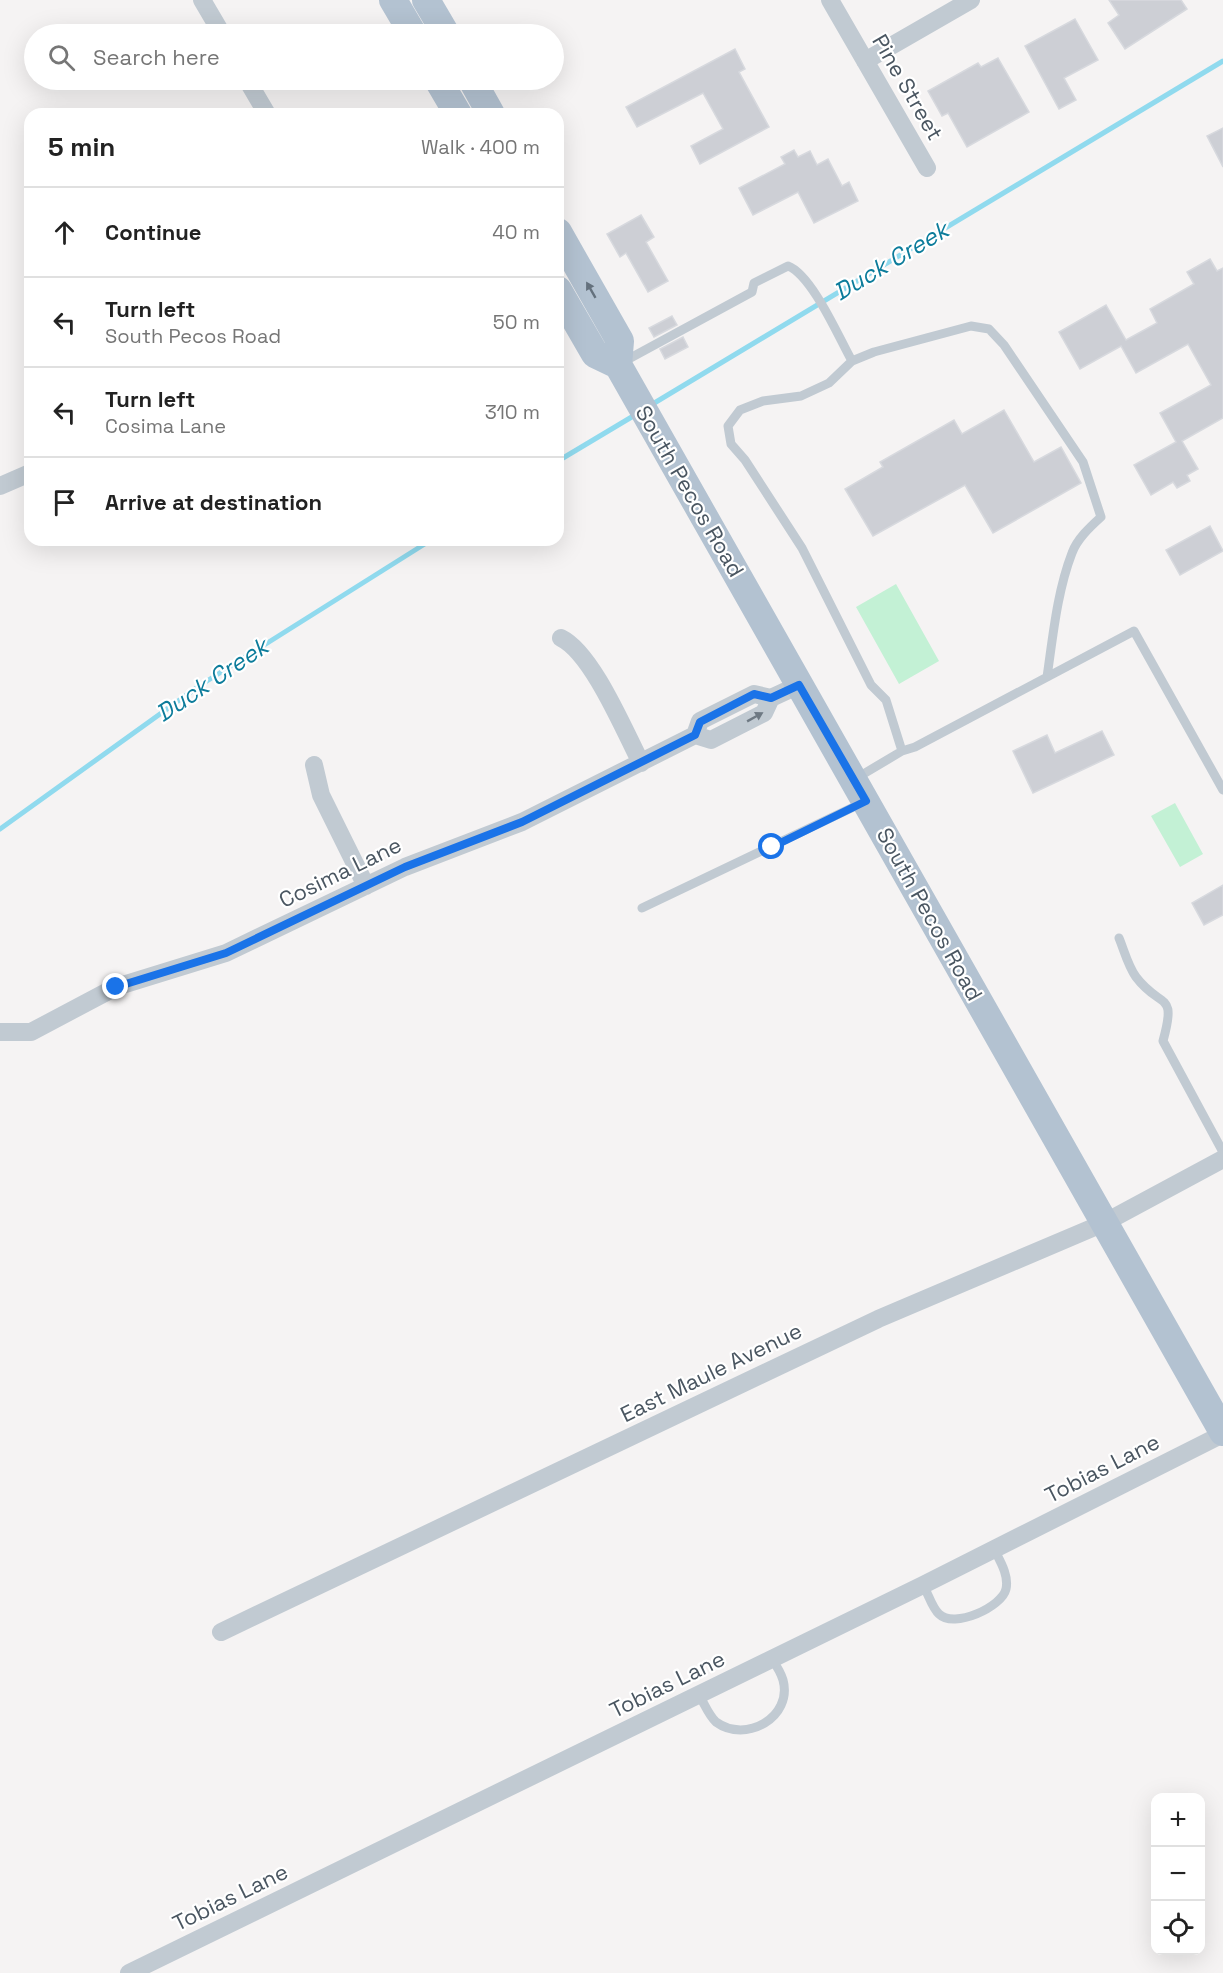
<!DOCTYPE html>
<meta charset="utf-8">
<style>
:root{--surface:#fff;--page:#f2f2f2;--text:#222;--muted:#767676;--line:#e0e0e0}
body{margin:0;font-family:"Space Grotesk",sans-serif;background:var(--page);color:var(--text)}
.controls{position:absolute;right:18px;bottom:18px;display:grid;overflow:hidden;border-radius:12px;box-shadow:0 6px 24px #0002}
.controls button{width:54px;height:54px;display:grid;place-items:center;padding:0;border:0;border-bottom:2px solid var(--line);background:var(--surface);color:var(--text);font:30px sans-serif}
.stop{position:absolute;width:18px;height:18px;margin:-14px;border:4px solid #1a73e8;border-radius:50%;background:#fff}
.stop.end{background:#1a73e8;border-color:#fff;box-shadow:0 2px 6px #0008}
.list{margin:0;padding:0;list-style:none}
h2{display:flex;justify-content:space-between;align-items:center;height:78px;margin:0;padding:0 24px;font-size:26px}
h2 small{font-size:20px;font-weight:400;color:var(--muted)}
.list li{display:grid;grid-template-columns:39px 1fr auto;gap:18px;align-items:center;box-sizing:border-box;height:90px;padding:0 24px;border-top:2px solid var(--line)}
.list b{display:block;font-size:22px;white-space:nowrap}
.list p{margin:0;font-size:20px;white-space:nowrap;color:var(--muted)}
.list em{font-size:20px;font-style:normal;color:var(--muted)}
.icon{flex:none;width:33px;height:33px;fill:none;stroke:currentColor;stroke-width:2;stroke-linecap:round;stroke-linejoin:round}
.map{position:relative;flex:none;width:1223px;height:1973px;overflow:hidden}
.search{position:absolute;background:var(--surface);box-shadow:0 6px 24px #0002;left:24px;top:24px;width:540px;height:66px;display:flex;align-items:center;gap:15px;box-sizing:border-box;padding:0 21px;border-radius:33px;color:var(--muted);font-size:22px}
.panel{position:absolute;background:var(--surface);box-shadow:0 6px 24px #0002;left:24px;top:108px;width:540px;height:438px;border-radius:18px}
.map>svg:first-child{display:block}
</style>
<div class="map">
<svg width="1223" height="1973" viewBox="0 0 1223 1973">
<rect width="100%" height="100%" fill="#f5f3f3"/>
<path fill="#c3f1d5" d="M896,584L939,661L899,684L856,607Z
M1175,803L1203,854L1180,867L1151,816Z"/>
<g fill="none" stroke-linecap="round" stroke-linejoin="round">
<path stroke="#90daee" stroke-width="5" d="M651,405L1223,61
M558,461L635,415
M0,829L199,686L431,540"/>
</g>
<path fill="#cdcfd5" stroke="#d7d9de" stroke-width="1.5" d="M1109,0H1181L1187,9L1125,49L1108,23L1119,15Z
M1075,19L1098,60L1064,78L1076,100L1059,109L1025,46Z
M735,49L745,69L739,72L769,127L700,164L691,146L723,129L703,93L637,127L626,107Z
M998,58L1029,112L967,147L948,113L942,116L928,91L978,63L981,67Z
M1223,128V167L1207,136Z
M794,150L798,157L810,151L817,165L828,159L842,186L849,182L858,201L814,223L798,192L753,215L739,188L785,164L781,157Z
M641,215L654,237L646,242L668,281L648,292L626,253L620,257L607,234Z
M1210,259L1217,271L1223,268V418L1182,441L1198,469L1187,475L1190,481L1177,488L1173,482L1151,495L1134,465L1176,442L1160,413L1211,385L1188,344L1136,373L1121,346L1080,369L1059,332L1106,305L1126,340L1157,323L1150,309L1194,284L1187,272Z
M672,316L677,325L654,337L649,328Z
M683,337L688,347L665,359L660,349Z
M1004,410L1034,462L1061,447L1081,483L993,533L965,485L873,536L845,489L883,467L880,462L954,420L962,434Z
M1210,526L1223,551L1180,575L1166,550Z
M1102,731L1114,755L1033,793L1013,751L1047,735L1055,753Z
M1223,885V915L1204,925L1192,903Z"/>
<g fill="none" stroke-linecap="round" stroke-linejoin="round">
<path stroke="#c1cad2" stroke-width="9" d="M623,362L752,292L754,283L788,266C812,275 839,338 852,361
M902,751L886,700L871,685L802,548L745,460L731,444L728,426L740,410L763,401L801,396L829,383L852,361L874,352L971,326L989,329L1004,345L1083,462L1101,517C1090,527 1077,539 1072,553C1057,592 1053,636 1047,677
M855,779L902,751L915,747L1134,631L1223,790
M642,908L864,802
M1119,938C1124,950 1128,966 1136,977C1161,1010 1177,990 1163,1041L1223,1152
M923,1585C928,1593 932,1608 939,1614C954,1629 1002,1607 1006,1589C1009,1575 1000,1561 994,1549
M699,1695C704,1703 709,1716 716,1722C746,1744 793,1717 783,1680C781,1673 776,1665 772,1659"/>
<path stroke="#c1cad2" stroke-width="18" d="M202,0L222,34
M830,0L927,168
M865,61L971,0
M247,80L267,114
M0,486L30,473
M561,638C592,653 624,730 641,763
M695,735L711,740L764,713L771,698L799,685
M314,765L321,795L366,886
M0,1032H31L116,987L226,953L405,867L522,822L695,735L700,721L754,694L771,698
M221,1632L878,1319L1104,1223L1223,1159
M129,1973L923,1585L1223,1434"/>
<path stroke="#b3c2d1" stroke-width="28" d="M393,0L413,34
M426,0L446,34
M438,80L458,114
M472,80L491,114
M558,232L620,341L618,365L1223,1432
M558,290L595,354L618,365"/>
</g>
<defs><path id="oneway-solid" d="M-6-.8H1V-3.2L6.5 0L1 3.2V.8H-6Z" transform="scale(1.5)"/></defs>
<use fill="#64717d" href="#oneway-solid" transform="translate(591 290) rotate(-120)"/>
<use fill="#6e7983" href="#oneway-solid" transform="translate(755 717) rotate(-29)"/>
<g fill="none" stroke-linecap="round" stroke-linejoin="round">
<path stroke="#1a73e8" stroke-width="8" d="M116,987L226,953L405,867L522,822L695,735L700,722L754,694L771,698L799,685L866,801L772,847"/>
</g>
<g text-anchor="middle" stroke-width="4.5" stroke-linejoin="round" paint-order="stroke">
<g font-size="22" fill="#4a5661" stroke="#fff">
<text transform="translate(908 87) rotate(60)" y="8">Pine Street</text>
<text transform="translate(690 491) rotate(60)" y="8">South Pecos Road</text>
<text transform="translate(340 872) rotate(-26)" y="8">Cosima Lane</text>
<text transform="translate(930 914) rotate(61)" y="8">South Pecos Road</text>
<text transform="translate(711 1372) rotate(-26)" y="8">East Maule Avenue</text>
<text transform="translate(1102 1468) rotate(-27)" y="8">Tobias Lane</text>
<text transform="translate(667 1684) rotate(-26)" y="8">Tobias Lane</text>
<text transform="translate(230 1897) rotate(-26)" y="8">Tobias Lane</text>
</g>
<g font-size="24" font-style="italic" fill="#0c7c9b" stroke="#fff">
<text transform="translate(891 261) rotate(-31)" y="8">Duck Creek</text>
<text transform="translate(212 680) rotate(-34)" y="8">Duck Creek</text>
</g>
</g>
</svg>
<div class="controls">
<button>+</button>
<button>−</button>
<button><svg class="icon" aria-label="locate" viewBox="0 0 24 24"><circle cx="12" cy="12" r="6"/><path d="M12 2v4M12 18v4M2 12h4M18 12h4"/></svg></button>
</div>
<div class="stop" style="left:772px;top:847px"></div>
<div class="stop end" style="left:116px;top:987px"></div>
<div class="search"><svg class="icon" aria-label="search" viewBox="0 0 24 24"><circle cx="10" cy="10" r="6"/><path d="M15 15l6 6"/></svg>Search here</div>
<section class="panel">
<h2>5 min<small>Walk · 400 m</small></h2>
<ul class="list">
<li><svg class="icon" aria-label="ahead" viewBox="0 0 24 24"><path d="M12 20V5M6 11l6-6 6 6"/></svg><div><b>Continue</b></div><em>40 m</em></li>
<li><svg class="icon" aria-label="left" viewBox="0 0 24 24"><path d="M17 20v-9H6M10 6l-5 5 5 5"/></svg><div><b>Turn left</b><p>South Pecos Road</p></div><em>50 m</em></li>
<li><svg class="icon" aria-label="left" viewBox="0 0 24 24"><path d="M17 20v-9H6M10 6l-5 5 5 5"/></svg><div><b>Turn left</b><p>Cosima Lane</p></div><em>310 m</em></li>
<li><svg class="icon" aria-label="arrive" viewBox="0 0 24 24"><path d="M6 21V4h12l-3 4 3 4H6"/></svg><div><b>Arrive at destination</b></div></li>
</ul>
</section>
</div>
